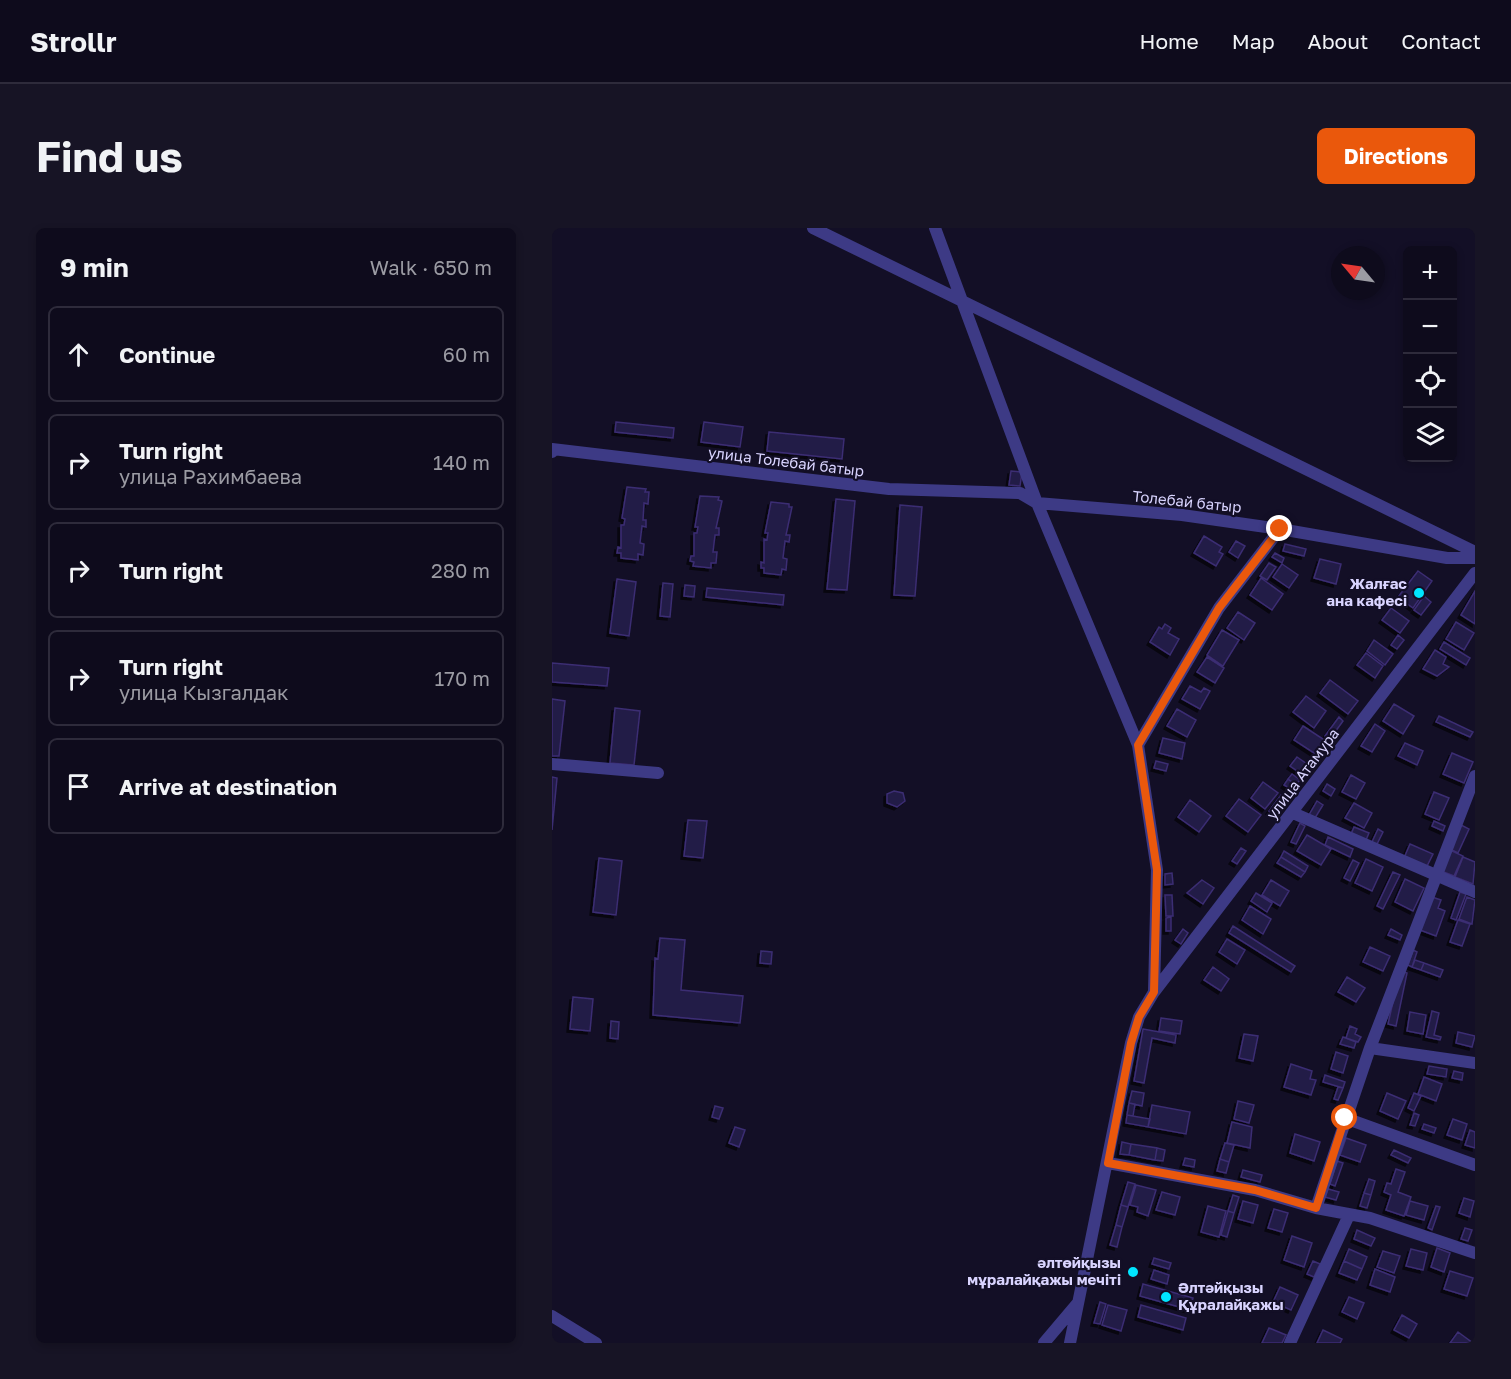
<!DOCTYPE html>
<meta charset="utf-8">
<style>
:root{--surface:#0e0b1c;--page:#171425;--text:#f1f3f6;--muted:#9b9ba3;--line:#2e2b3b;--accent:#ea580c}
body{margin:0;font-family:"Golos Text",sans-serif;background:var(--page);color:var(--text)}
.controls{position:absolute;right:18px;top:18px;display:grid;overflow:hidden;border-radius:9px;box-shadow:0 3px 9px #0003}
.controls button{width:54px;height:54px;display:grid;place-items:center;padding:0;border:0;border-bottom:2px solid var(--line);background:var(--surface);color:var(--text);font:30px sans-serif}
.compass{position:absolute;left:779px;top:18px;width:54px;height:54px;border-radius:50%;background:var(--surface);box-shadow:0 3px 9px #0003;rotate:299deg}
.stop{position:absolute;width:18px;height:18px;margin:-14px;border:4px solid #ea580c;border-radius:50%;background:#fff}
.stop.end{background:#ea580c;border-color:#fff;box-shadow:0 2px 6px #0008}
.list{margin:0;padding:0;list-style:none}
h2{display:flex;justify-content:space-between;align-items:center;height:78px;margin:0;padding:0 24px;font-size:26px}
h2 small{font-size:20px;font-weight:400;color:var(--muted)}
.list li{display:grid;grid-template-columns:39px 1fr auto;gap:18px;align-items:center;box-sizing:border-box;height:96px;margin:0 12px 12px;padding:0 12px;border:2px solid var(--line);border-radius:9px}
.list b{display:block;font-size:22px;white-space:nowrap}
.list p{margin:0;font-size:20px;white-space:nowrap;color:var(--muted)}
.list em{font-size:20px;font-style:normal;color:var(--muted)}
.icon{flex:none;width:33px;height:33px;fill:none;stroke:currentColor;stroke-width:2;stroke-linecap:round;stroke-linejoin:round}
.map{position:relative;flex:none;width:923px;height:1115px;overflow:hidden;border-radius:9px}
header{display:flex;align-items:center;gap:36px;box-sizing:border-box;height:84px;padding:0 30px;background:var(--surface);border-bottom:2px solid var(--line)}
header strong{font-size:28px}
nav{display:flex;gap:33px;margin-inline-start:auto;font-size:21px}
.intro{display:flex;align-items:center;justify-content:space-between;box-sizing:border-box;height:144px;padding:0 36px}
h1{margin:0;font-size:42px}
.button{padding:15px 27px;border-radius:9px;background:var(--accent);color:#fff;font-size:21px;font-weight:700}
main{display:flex;gap:36px;padding:0 36px}
aside{flex:1;background:var(--surface);border-radius:9px;box-shadow:0 3px 9px #0003}
.map>svg:first-child{display:block}
</style>
<header>
<strong>Strollr</strong>
<nav><a>Home</a><a>Map</a><a>About</a><a>Contact</a></nav>
</header>
<div class="intro"><h1>Find us</h1><a class="button">Directions</a></div>
<main>
<aside>
<h2>9 min<small>Walk · 650 m</small></h2>
<ul class="list">
<li><svg class="icon" aria-label="ahead" viewBox="0 0 24 24"><path d="M12 20V5M6 11l6-6 6 6"/></svg><div><b>Continue</b></div><em>60 m</em></li>
<li><svg class="icon" aria-label="right" viewBox="0 0 24 24"><path d="M7 20v-9h11M14 6l5 5-5 5"/></svg><div><b>Turn right</b><p>улица Рахимбаева</p></div><em>140 m</em></li>
<li><svg class="icon" aria-label="right" viewBox="0 0 24 24"><path d="M7 20v-9h11M14 6l5 5-5 5"/></svg><div><b>Turn right</b></div><em>280 m</em></li>
<li><svg class="icon" aria-label="right" viewBox="0 0 24 24"><path d="M7 20v-9h11M14 6l5 5-5 5"/></svg><div><b>Turn right</b><p>улица Кызгалдак</p></div><em>170 m</em></li>
<li><svg class="icon" aria-label="arrive" viewBox="0 0 24 24"><path d="M6 21V4h12l-3 4 3 4H6"/></svg><div><b>Arrive at destination</b></div></li>
</ul>
</aside>
<div class="map">
<svg width="923" height="1115" viewBox="0 0 923 1115">
<defs>
<filter id="shadow"><feDropShadow dx="-3" dy="3" stdDeviation="0" flood-color="#0009"/></filter>
</defs>
<rect width="100%" height="100%" fill="#130f26"/>
<path fill="#241b47" stroke="#3b2d73" stroke-width="1.5" filter="url(#shadow)" d="M64,194L122,200L121,210L63,204Z
M152,194L191,199L188,219L149,214Z
M217,204L292,211L290,231L215,223Z
M459,243L470,244L468,258L457,257Z
M75,259L94,261L93,264H97L96,276L92,275L91,292H94V299L90,298L88,315L92,316L91,327L86,326V332L69,330V325H65L66,319L69,320V297H72L73,291L70,290Z
M148,268L167,269L166,272L170,273L164,300H167V307H163L161,324H165L164,335H159V340L141,338L142,334L138,333L139,328H142V305H145L146,299H143Z
M284,271L303,273L295,362L275,361Z
M219,274L237,276V279H240L234,307H238L237,314L233,313L231,330L235,331L234,342L230,341L229,347L212,345V340H209V334L212,335V311L215,312L216,305H213Z
M348,277L370,279L363,368L342,367Z
M652,308L670,319L667,324L671,326L664,338L642,325Z
M684,313L693,318L686,330L677,324Z
M733,316L754,321L752,328L731,323Z
M723,325L732,330L730,335L720,329Z
M768,331L789,336L784,356L762,350Z
M717,335L724,339L715,352L708,348Z
M730,336L746,347L737,360L721,349Z
M866,343L880,353L861,380L846,369Z
M709,350L731,366L720,382L698,367Z
M65,351L84,354L77,408L58,405Z
M111,355L121,356L118,389L108,388Z
M133,357L143,358L142,369L132,368Z
M155,360L232,367L231,377L154,369Z
M923,363V396L909,387Z
M872,368L879,374L869,387L862,382Z
M839,380L857,393L848,405L830,392Z
M686,384L703,395L692,412L675,400Z
M904,394L922,405L912,422L894,411Z
M613,396L619,400L616,405L627,411L618,427L598,414L607,399L610,401Z
M670,402L687,412L671,438L655,427Z
M846,407L852,412L845,421L839,417Z
M822,412L841,426L833,437L815,423Z
M892,414L918,430L914,437L888,421Z
M883,422L894,429L891,436L897,439L885,448L871,441Z
M814,425L831,438L823,450L805,437Z
M655,429L672,440L663,455L645,444Z
M0,435L57,440L55,458L0,454Z
M778,452L806,473L796,486L768,465Z
M638,458L649,464L652,460L658,463L648,481L630,471Z
M754,468L774,483L762,500L741,484Z
M0,471L13,473L7,528H0Z
M842,476L862,488L851,506L831,493Z
M63,480L88,483L82,537L58,535Z
M625,481L644,492L635,509L615,498Z
M887,488L921,504L918,509L884,494Z
M787,489L791,493L778,511L773,508Z
M823,496L833,503L820,524L809,518Z
M751,498L774,513L765,527L742,512Z
M611,510L633,515L630,531L607,525Z
M853,515L871,523L865,537L846,528Z
M900,525L921,534L912,555L891,546Z
M745,529L758,538L751,547L738,538Z
M604,533L616,536L614,543L602,540Z
M740,546L748,552L744,557L736,551Z
M799,547L813,555L804,571L790,564Z
M0,549L5,550L0,602Z
M736,551L744,557L740,562L732,557Z
M711,554L726,565L713,581L699,570Z
M775,556L783,561L779,568L771,563Z
M342,563L351,565L353,573L345,579L335,575V566Z
M882,564L897,570L887,592L873,586Z
M729,567L734,571L722,587L717,583Z
M687,571L709,587L696,604L674,588Z
M638,572L659,588L647,604L626,589Z
M765,573L771,577L763,590L757,587Z
M802,575L820,585L812,600L793,590Z
M136,592L155,593L151,630L132,628Z
M882,593L893,598L891,603L880,598Z
M748,595L753,598L744,616L739,614Z
M909,597L917,601L906,625L898,621Z
M802,599L817,605L814,612L799,606Z
M826,601L831,604L824,618L819,616Z
M755,607L779,621L769,637L745,623Z
M776,609L801,621L798,629L773,617Z
M858,616L881,626L874,640L852,630Z
M689,620L694,623L685,636L680,633Z
M898,622L911,628L902,648L889,643Z
M732,623L756,638L753,644L729,629Z
M729,629L753,644L749,649L725,635Z
M911,629L923,634L921,656L903,649Z
M47,630L70,633L64,687L41,684Z
M814,631L831,639L820,663L803,655Z
M801,632L807,635L798,653L792,650Z
M841,644L848,647L831,681L825,678Z
M620,645L621,656L613,657V646Z
M853,651L872,660L861,683L843,674Z
M650,652L662,660L651,676L635,665Z
M719,652L737,663L728,678L710,667Z
M908,664L914,666L904,692L899,690Z
M704,665L720,675L715,684L699,673Z
M613,667H620L621,688H614Z
M880,669L889,672L886,680L893,683L884,708L868,702Z
M915,669L923,672L920,696L907,691Z
M698,678L719,691L711,706L690,692Z
M619,689V703H614V690Z
M906,692L918,696L910,718L898,714Z
M681,698L743,738L739,744L677,705Z
M631,701L636,705L629,716L623,712Z
M839,701L850,707L848,712L836,707Z
M108,710L133,712L129,762L191,768L188,795L101,787L103,730L106,731Z
M675,711L693,722L685,736L667,724Z
M818,719L838,728L831,743L811,734Z
M861,722L865,724L860,739L856,737Z
M209,723L220,724L219,736L208,735Z
M863,732L872,735L869,742L860,739Z
M872,735L891,742L888,749L869,742Z
M661,739L677,751L669,763L652,752Z
M848,743L855,745L844,798L836,796Z
M795,749L813,760L804,774L786,764Z
M21,769L41,771L38,803L18,801Z
M880,783L887,785L882,807L889,809L888,812L874,809Z
M858,784L874,787L871,806L855,803Z
M609,790L630,793L628,806L607,803Z
M59,793L67,794L66,811L58,810Z
M798,798L805,801L803,806L809,809L806,814L794,810Z
M591,801L624,807L623,815L600,810L592,855L582,853Z
M906,804L923,808L920,819L904,815Z
M692,806L706,808L701,833L687,830Z
M791,809L804,814L802,820L788,816Z
M784,824L796,828L791,845L779,841Z
M739,836L760,843L758,851L764,852L759,867L732,859Z
M877,838L895,841L894,849L875,846Z
M902,843L911,845L910,852L900,850Z
M773,847L793,854L791,860L771,854Z
M872,849L890,856L884,873L866,866Z
M786,859L791,860L786,872L782,871Z
M580,863L592,865L590,878L577,875Z
M835,865L854,873L846,891L828,883Z
M862,865L869,868L862,883L856,880Z
M686,873L702,877L697,895L682,891Z
M577,875L583,876L581,888L575,887Z
M600,877L638,884L634,906L596,899Z
M163,878L171,880L167,891L160,889Z
M862,885L867,887L863,898L858,897Z
M575,887L598,891L596,899L574,895Z
M901,891L915,896L910,912L895,907Z
M680,894L700,899L698,920L675,915Z
M872,896L884,900L882,905L870,901Z
M183,899L193,902L187,919L177,915Z
M918,902L923,904V920L913,917Z
M743,906L768,914L762,933L738,925Z
M794,910L814,917L808,934L788,927Z
M570,914L579,916L577,927L568,926Z
M673,915L682,917L677,934L668,931Z
M579,916L605,920L603,932L577,927Z
M605,920L613,922L611,933L603,932Z
M842,922L859,930L856,935L839,927Z
M633,930L643,932L642,939L631,937Z
M668,931L677,934L674,945L665,943Z
M785,933L791,935L783,958L778,956Z
M844,941L853,944L846,964L859,969L852,988L834,982L839,967L832,964L835,955L839,956Z
M691,942L710,947L708,954L689,949Z
M817,951L823,953L819,967L812,965Z
M576,954L583,956L576,979L569,977Z
M584,957L604,962L596,988L585,984L586,979L578,977Z
M776,961L787,964L784,972L773,969Z
M610,964L628,969L623,987L604,982Z
M812,965L819,967L815,980L808,978Z
M681,967L687,969L682,985L676,983Z
M912,970L922,973L918,989L907,985Z
M691,973L706,977L701,995L686,991Z
M858,973L876,978L872,992L854,987Z
M569,977L576,979L570,999L564,997Z
M656,978L674,983L667,1009L649,1004Z
M884,978L888,979L880,1002L876,1000Z
M722,981L736,985L730,1004L716,1000Z
M676,983L682,985L675,1009L669,1007Z
M564,997L570,999L565,1019L558,1017Z
M913,1000L920,1002L916,1013L909,1011Z
M805,1002L823,1010L819,1018L802,1011Z
M740,1008L760,1015L752,1039L732,1032Z
M885,1020L898,1025L892,1044L879,1039Z
M797,1021L815,1029L810,1041L792,1033Z
M859,1021L875,1025L871,1042L854,1038Z
M831,1023L848,1028L842,1045L825,1039Z
M602,1030L619,1035L617,1041L600,1036Z
M761,1033L768,1036L762,1049L755,1046Z
M792,1033L810,1041L805,1052L787,1045Z
M823,1041L843,1049L838,1064L818,1057Z
M602,1042L617,1047L615,1056L599,1051Z
M898,1043L921,1050L915,1068L892,1061Z
M591,1056L641,1070L638,1082L588,1068Z
M728,1059L746,1067L739,1082L721,1074Z
M797,1069L812,1075L805,1091L790,1084Z
M548,1074L554,1076L548,1096L542,1095Z
M556,1077L575,1082L569,1103L550,1097Z
M589,1077L634,1090L631,1102L586,1089Z
M850,1087L865,1096L857,1110L842,1102Z
M717,1100L734,1107L730,1115H710Z
M771,1102L790,1111L788,1115H765Z
M906,1104L921,1115H898Z"/>
<g fill="none" stroke-linecap="round" stroke-linejoin="round">
<path stroke="#3d3a85" stroke-width="12" d="M261,0L923,324
M383,0L485,275L586,517L605,642L602,764L587,789L579,815L518,1115
M0,224V221L337,261L468,265L485,275L630,287L728,301L895,330H923
M586,517L667,380L728,301
M0,536L106,545
M741,585L923,664
M602,764L923,345
M818,820L923,835
M793,890L923,937
M556,935L703,962L764,980L818,990L923,1025
M764,980L818,820L923,548
M0,1088L44,1115
M492,1115L525,1076
M738,1115L797,987"/>
</g>
<g fill="none" stroke-linecap="round" stroke-linejoin="round">
<path stroke="#ea580c" stroke-width="8" d="M728,301L667,380L586,517L605,642L602,764L587,789L579,815L556,935L703,962L764,980L793,890"/>
</g>
<g fill="#00e5ff" stroke="#130f26" stroke-width="2">
<circle cx="867" cy="365" r="6"/>
<circle cx="581" cy="1044" r="6"/>
<circle cx="614" cy="1069" r="6"/>
</g>
<g text-anchor="middle" stroke-width="4.5" stroke-linejoin="round" paint-order="stroke">
<g font-size="15" fill="#d9d4ff" stroke="#130f26">
<text transform="translate(234 234) rotate(7)" y="5">улица Толебай батыр</text>
<text transform="translate(635 274) rotate(6)" y="5">Толебай батыр</text>
<text transform="translate(751 546) rotate(-53)" y="5">улица Атамура</text>
</g>
<g font-size="15" font-weight="bold" fill="#d9d4ff" stroke="#130f26" text-anchor="end">
<text x="855" y="361">Жалғас<tspan x="855" dy="17">ана кафесі</tspan></text>
<text x="569" y="1040">әлтөйқызы<tspan x="569" dy="17">мұралайқажы мечіті</tspan></text>
<text x="626" y="1065" text-anchor="start">Әлтәйқызы<tspan x="626" dy="17">Құралайқажы</tspan></text>
</g>
</g>
</svg>
<div class="controls">
<button>+</button>
<button>−</button>
<button><svg class="icon" aria-label="locate" viewBox="0 0 24 24"><circle cx="12" cy="12" r="6"/><path d="M12 2v4M12 18v4M2 12h4M18 12h4"/></svg></button>
<button><svg class="icon" aria-label="layers" viewBox="0 0 24 24"><path d="M12 4l9 5-9 5-9-5zM3 14l9 5 9-5"/></svg></button>
</div>
<svg class="compass" viewBox="-18 -18 36 36"><path d="M0-13l5 13h-10z" fill="#e53935"/><path d="M0 13l5-13h-10z" fill="#9b9ba3"/></svg>
<div class="stop" style="left:793px;top:890px"></div>
<div class="stop end" style="left:728px;top:301px"></div>
</div>
</main>
